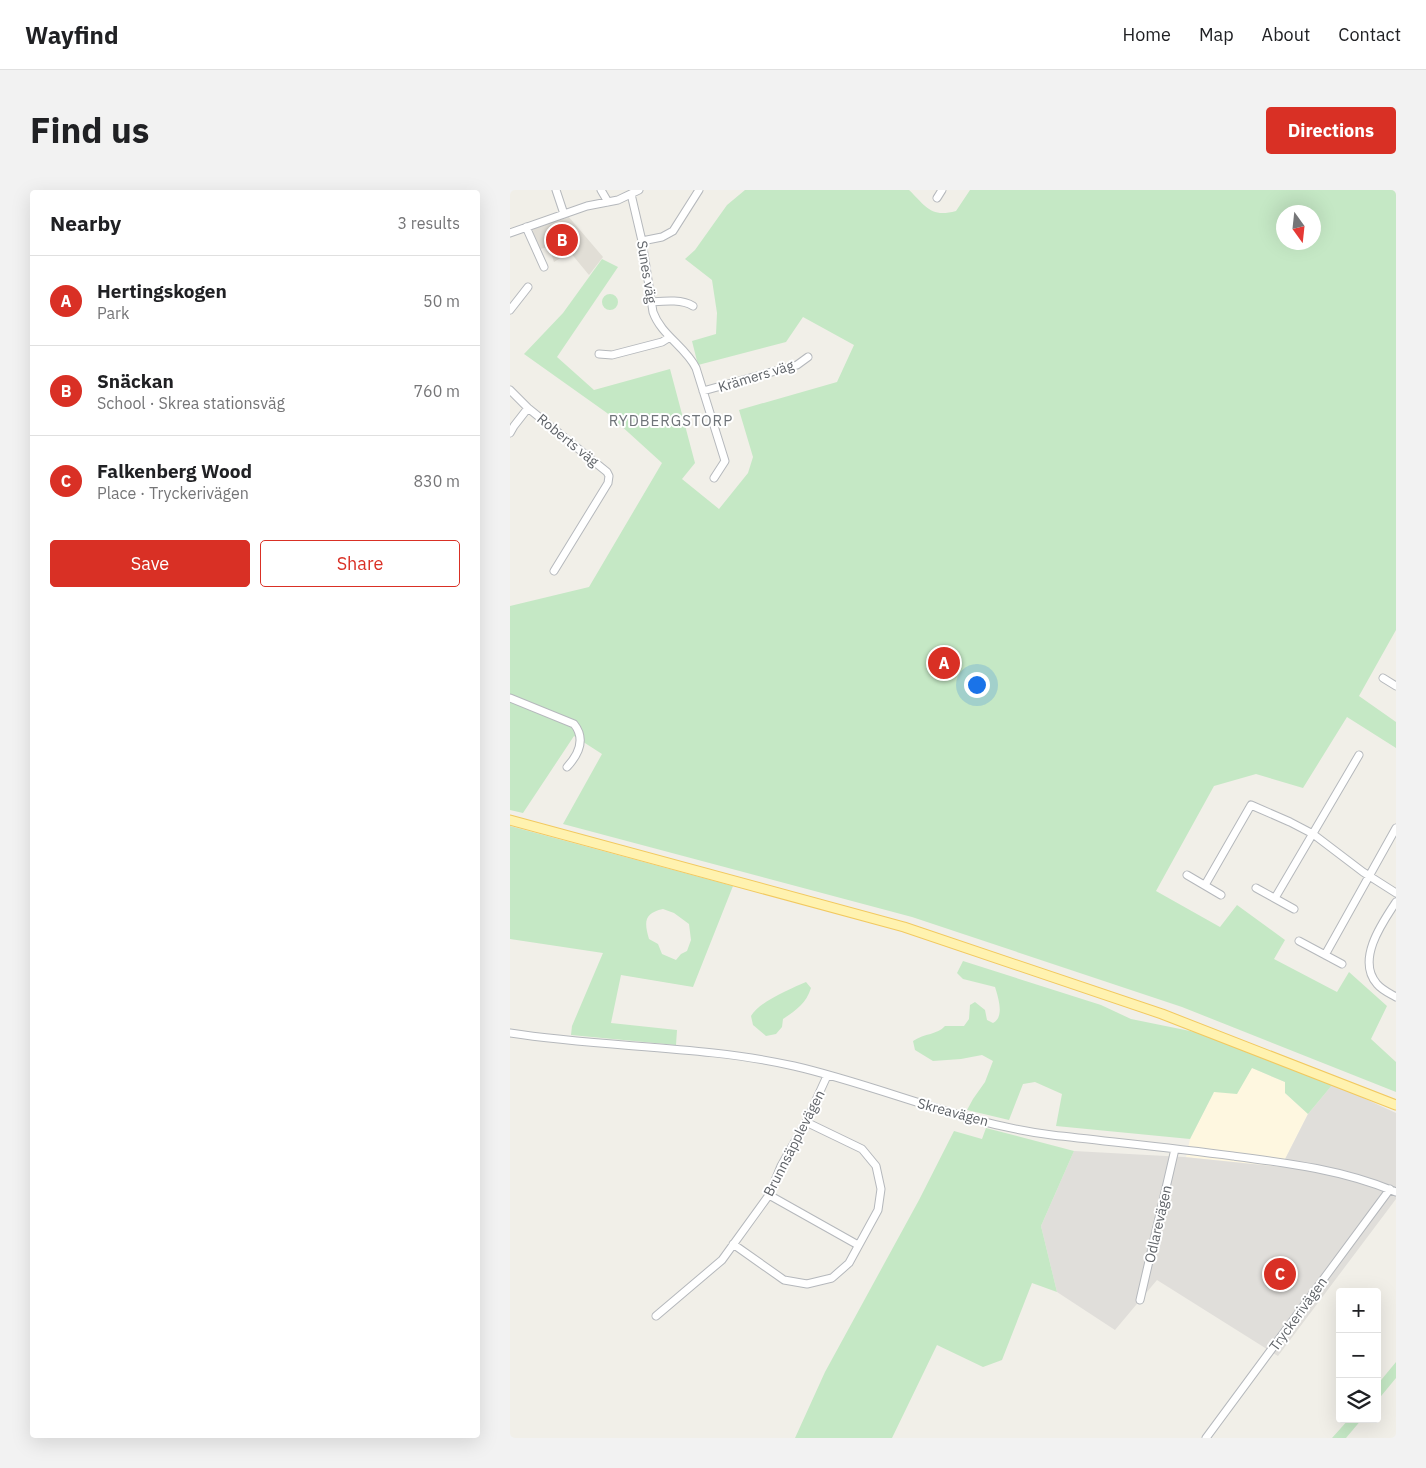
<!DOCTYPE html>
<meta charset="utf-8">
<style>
:root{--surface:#fff;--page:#f2f2f2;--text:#202124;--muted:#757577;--line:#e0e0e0;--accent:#d93025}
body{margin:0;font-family:"IBM Plex Sans",sans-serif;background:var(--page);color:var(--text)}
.controls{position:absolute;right:15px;bottom:15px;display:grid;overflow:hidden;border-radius:5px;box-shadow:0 5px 20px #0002}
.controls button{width:45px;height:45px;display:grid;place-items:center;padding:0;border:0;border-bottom:1px solid var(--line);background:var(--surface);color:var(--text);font:25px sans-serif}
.compass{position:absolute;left:766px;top:15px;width:45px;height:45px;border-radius:50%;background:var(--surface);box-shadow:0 5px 20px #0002;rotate:165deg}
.you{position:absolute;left:466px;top:494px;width:18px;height:18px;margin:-12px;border:4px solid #fff;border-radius:50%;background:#1a73e8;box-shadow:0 0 0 8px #1a73e833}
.badge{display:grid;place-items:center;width:32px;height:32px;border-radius:50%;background:var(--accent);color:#fff;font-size:16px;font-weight:700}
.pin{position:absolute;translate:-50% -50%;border:2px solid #fff;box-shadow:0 1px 5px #0006}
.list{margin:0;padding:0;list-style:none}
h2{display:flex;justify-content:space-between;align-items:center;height:65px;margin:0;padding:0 20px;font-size:21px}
h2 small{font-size:16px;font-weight:400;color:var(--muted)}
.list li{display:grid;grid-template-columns:32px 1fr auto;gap:15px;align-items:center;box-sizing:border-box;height:90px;padding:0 20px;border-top:1px solid var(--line)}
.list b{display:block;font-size:19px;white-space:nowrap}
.list p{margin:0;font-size:16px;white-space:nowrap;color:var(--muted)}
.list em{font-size:16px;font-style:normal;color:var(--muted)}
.actions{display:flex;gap:10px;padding:15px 20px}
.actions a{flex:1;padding:11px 0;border:1px solid var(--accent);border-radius:5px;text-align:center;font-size:18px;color:var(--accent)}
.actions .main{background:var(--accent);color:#fff}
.icon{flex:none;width:28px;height:28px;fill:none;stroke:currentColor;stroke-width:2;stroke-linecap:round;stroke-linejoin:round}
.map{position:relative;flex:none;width:886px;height:1248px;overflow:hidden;border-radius:5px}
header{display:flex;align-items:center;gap:30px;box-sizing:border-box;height:70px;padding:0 25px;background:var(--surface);border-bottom:1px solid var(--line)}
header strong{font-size:24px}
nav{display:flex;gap:28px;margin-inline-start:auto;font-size:18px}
.intro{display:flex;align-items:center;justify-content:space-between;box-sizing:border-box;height:120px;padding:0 30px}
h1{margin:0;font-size:35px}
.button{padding:12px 22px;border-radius:5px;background:var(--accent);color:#fff;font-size:18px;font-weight:700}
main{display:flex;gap:30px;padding:0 30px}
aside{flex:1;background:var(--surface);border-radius:5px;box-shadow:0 5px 20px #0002}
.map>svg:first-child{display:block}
</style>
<header>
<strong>Wayfind</strong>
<nav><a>Home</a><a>Map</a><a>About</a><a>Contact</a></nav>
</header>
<div class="intro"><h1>Find us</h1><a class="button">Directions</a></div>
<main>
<aside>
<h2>Nearby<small>3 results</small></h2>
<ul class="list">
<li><span class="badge">A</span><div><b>Hertingskogen</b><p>Park</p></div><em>50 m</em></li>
<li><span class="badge">B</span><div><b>Snäckan</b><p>School · Skrea stationsväg</p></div><em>760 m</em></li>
<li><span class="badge">C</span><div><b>Falkenberg Wood</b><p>Place · Tryckerivägen</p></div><em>830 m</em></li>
</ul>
<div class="actions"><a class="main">Save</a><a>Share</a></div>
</aside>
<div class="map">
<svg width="886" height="1248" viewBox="0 0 886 1248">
<rect width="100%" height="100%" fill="#f1efe8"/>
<path fill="#fef7e0" d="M742,878L775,892V903L798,924L771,977L676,967L680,949L704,902Z"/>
<path fill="#e0deda" d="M823,894L886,923V1009L768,1166L647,1090L605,1140L547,1102L531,1036L564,961L674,967L771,977L798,924Z"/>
<path fill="#e1ded6" d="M58,26L93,67L79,85L60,62L44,72L39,57L30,59L22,43L24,38Z"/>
<path fill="#c5e8c5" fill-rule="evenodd" d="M235,0H399C416,16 420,28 446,21L460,0H886V440L849,506L886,532V558L837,527L793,598L746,584L704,596L646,701L710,737L727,715L775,750L764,769L827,802L839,782L877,816L861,849L886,872V902L672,817L402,727L53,634L92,564L64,546L13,623L0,620V416L79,397L152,273L97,223L14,164L53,123L92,69L108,77L47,167L84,200L160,179L185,273L172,289L209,319L238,283L243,267L229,220L327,192L344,155L293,127L276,152L188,175L182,151L206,144L207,123L202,90L175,69L185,60L217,15ZM774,22H804V52H774Z
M92 112a8 8 0 1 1 16 0a8 8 0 1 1-16 0Z
M0,636L223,696L183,797L111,785L101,833L167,840L166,855L61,845L62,836L93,763L0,749ZM153,719L164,723L179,734L181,750L177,761L171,764L166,770L152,764L148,754L139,749C134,732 134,723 153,719Z
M453,771L591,815L621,829L690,843L823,894L798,924L775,903V892L742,878L727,904L704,902L680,949L546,936L552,904L525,892L513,894L499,930L457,920L463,909L475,892L483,871L472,865L451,869L423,871L405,860L403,851C415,843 427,845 435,836H454L459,829L460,815L465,812L475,820L477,830L483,833C495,827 488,807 485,797L453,789L447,783Z
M296,792L301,798C296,814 286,820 273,829L272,837L266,844L256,846L243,835L241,826C249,812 280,799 296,792Z
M476,938L564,961L531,1036L547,1102L522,1093L492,1170L473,1177L427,1155L382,1248H285L315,1182L409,1010L444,941L472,949Z
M886,1172V1188L867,1211V1195Z
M839,1229H852L836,1248H822Z"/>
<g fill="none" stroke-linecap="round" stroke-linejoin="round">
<defs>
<path id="minor" d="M46,0L54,24
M91,0L98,12
M121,4L132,51L143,122C151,145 176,157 186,178L215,271L204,288
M427,8L432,0
M16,37L34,77
M0,43L77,16L108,10L129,0
M132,51L152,47L163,41L189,0
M141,112C154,111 172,109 183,116
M0,120L18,97
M89,164L102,165L152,152L160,147
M0,200L18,218L97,282L99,286L98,293L44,381
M193,201L280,177L287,175L298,167
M0,243L4,236L18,218
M873,488L886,496
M0,508L64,534C76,549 69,564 57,577
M677,685L711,705
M695,695L741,615L780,632L803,644L853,682L886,703
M746,698L784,719
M765,708L849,565
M886,712C872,733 846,770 867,794C872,800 879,803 886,807
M789,751L832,774
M815,765L886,638
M0,843C94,858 191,855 284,876C371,896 453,934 542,945C602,952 663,958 723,966C778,973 834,980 886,1002
M259,1005L348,1055
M223,1054L274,1090L297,1094L322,1088L339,1073L368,1020L371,999L366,976L352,959L296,932
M630,1110L665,959
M146,1126L212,1070L259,1005L271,976L296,932L317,886
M696,1248L880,999"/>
<path id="major" d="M0,630L394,737L652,824L886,915"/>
</defs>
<use href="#minor" stroke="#b5b8bc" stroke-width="9"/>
<use href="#major" stroke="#f2c960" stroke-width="11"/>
<use href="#minor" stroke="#fff" stroke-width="7"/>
<use href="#major" stroke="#fff2af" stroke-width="9"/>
</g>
<g text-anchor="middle" stroke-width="4" stroke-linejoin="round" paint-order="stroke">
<g font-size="14" fill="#5f6368" stroke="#fff">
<text transform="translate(137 82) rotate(81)" y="5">Sunes väg</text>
<text transform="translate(246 186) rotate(-17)" y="5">Krämers väg</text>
<text transform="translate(58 250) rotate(39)" y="5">Roberts väg</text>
<text transform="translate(443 922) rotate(15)" y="5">Skreavägen</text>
<text transform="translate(284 953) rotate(-63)" y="5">Brunnsäpplevägen</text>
<text transform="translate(648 1034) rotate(-77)" y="5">Odlarevägen</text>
<text transform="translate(788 1124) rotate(-54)" y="5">Tryckerivägen</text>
</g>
<g font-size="15" letter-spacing="1" fill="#70757a" stroke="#fff">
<text x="161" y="236">RYDBERGSTORP</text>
</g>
</g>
</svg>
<div class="controls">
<button>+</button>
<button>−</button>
<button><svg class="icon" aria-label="layers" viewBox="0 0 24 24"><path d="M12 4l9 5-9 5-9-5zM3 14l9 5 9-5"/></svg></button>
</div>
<svg class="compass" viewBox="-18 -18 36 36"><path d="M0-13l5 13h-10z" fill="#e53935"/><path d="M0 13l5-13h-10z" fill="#757577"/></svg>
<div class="you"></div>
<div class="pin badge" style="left:434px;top:473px">A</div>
<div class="pin badge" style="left:52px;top:50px">B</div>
<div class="pin badge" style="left:770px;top:1084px">C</div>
</div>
</main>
